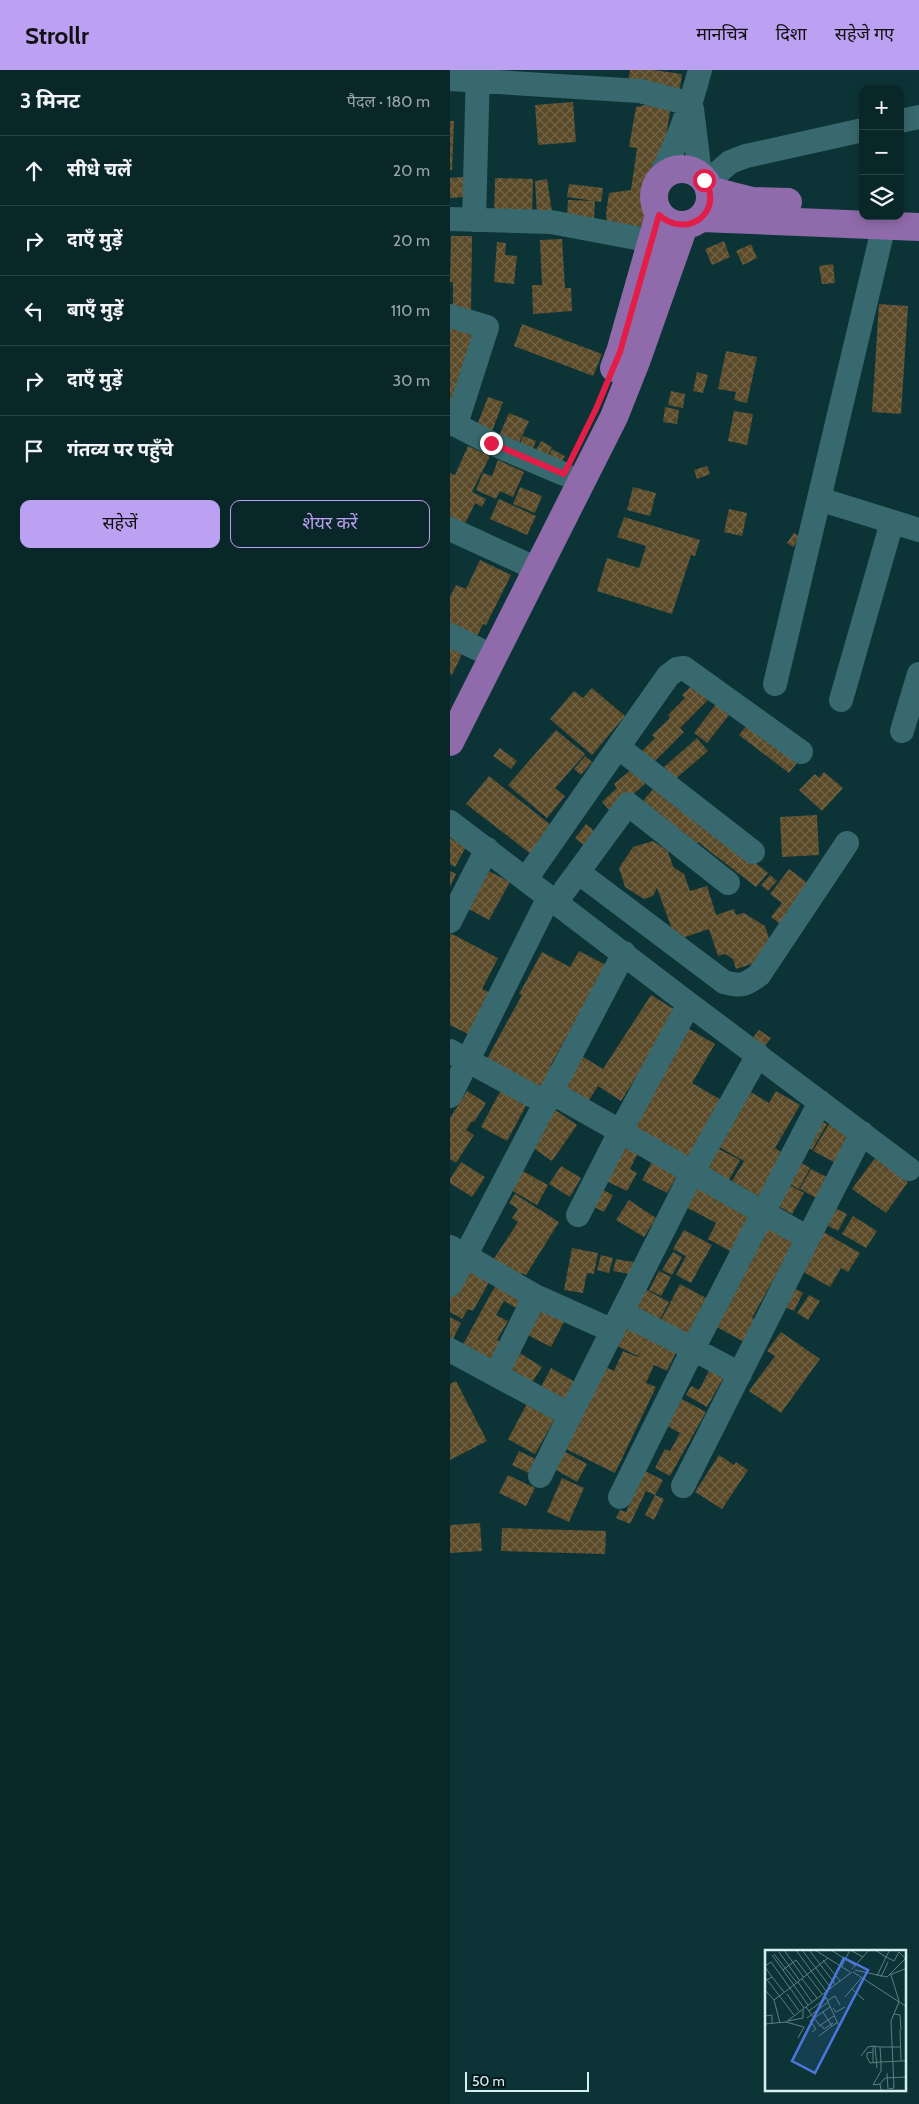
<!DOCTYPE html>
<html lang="hi">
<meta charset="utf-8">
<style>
:root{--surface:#092729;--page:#122f31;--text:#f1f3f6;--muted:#99a5a8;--line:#294446;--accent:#bca0f2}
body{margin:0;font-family:Cabin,"Noto Sans Devanagari",sans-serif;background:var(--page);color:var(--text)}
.controls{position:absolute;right:15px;top:15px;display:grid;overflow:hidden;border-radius:10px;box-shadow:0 2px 12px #0003}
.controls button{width:45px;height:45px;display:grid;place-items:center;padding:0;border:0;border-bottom:1px solid var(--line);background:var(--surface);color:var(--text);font:25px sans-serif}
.scale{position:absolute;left:15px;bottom:12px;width:124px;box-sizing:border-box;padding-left:5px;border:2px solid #d6f0f2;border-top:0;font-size:14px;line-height:18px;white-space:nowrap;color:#d6f0f2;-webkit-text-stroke:4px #05191b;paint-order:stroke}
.stop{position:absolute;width:15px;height:15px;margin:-11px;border:4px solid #e11d48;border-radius:50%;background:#fff}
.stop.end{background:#e11d48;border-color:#fff;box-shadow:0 1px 5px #0008}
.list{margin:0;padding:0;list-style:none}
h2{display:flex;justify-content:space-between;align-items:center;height:65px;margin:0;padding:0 20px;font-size:21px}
h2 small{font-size:16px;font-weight:400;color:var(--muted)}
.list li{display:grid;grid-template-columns:32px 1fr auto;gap:15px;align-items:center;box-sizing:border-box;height:70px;padding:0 20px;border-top:1px solid var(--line)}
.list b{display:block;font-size:19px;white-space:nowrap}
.list em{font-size:16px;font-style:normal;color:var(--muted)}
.actions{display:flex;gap:10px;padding:15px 20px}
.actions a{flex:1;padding:11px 0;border:1px solid var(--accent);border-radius:10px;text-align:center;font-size:18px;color:var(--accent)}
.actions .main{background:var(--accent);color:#111}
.icon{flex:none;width:28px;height:28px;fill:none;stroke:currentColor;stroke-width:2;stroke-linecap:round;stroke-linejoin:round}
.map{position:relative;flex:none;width:469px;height:2034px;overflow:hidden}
header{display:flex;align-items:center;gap:30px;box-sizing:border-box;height:70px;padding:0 25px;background:var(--accent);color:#111}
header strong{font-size:24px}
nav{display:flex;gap:28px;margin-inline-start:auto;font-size:18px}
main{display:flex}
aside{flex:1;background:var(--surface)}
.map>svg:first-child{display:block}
</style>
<header>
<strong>Strollr</strong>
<nav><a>मानचित्र</a><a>दिशा</a><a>सहेजे गए</a></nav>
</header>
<main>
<aside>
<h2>3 मिनट<small>पैदल · 180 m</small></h2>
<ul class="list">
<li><svg class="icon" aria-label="ahead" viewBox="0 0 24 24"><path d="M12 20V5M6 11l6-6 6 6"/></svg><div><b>सीधे चलें</b></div><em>20 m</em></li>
<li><svg class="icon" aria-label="right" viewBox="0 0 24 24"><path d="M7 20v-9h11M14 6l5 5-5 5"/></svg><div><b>दाएँ मुड़ें</b></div><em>20 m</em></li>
<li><svg class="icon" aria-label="left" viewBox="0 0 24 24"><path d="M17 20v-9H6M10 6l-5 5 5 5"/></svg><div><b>बाएँ मुड़ें</b></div><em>110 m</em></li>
<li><svg class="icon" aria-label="right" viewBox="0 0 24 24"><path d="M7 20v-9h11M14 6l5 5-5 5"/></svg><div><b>दाएँ मुड़ें</b></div><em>30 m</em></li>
<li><svg class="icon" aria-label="arrive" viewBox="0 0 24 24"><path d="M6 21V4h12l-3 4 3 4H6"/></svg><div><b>गंतव्य पर पहुँचे</b></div></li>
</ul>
<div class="actions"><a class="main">सहेजें</a><a>शेयर करें</a></div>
</aside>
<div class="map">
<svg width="469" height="2034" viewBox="0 0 469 2034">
<defs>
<pattern id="building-cross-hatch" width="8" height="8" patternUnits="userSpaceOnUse" patternTransform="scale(1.25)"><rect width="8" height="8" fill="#5a4a28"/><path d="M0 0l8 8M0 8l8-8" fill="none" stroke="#716448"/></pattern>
</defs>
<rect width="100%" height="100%" fill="#0c3437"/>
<path fill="url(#building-cross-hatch)" d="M180,0H203L232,4L229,25L177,18Z
M123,32L126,72L88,75L85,35Z
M195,35L220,39V42L216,67L210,84L200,146L197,155L185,157L157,152L156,144L159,123L181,120L187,78L179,77L186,37Z
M0,51H4L2,100H0Z
M13,107L14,127L0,128V108Z
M45,108L83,109L82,147L44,146Z
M97,109L102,142L87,144L85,111Z
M119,114L153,118L151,132L117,127Z
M118,130L145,131L144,149L117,148Z
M1,166H22L21,242H3V212H0Z
M112,169L115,218H121L122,241L83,244L82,215H92L90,170Z
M274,171L280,187L262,195L255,179Z
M47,172L56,173L55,185L67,186L64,214L44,212Z
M301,174L307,188L293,195L286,181Z
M383,194L385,213L372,214L369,196Z
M429,234L458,236L451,344L422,342Z
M72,254L152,284L143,306L64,276Z
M2,255L30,266L0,341V260Z
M276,281L307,287L297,333L284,330L286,322L268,319Z
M247,302L258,305L253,323L243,321Z
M221,321L235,324L233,338L218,335Z
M38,327L53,332L41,364L26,358Z
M215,337L229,340L227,354L213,352Z
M284,341L303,344L297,375L278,371Z
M59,343L79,351L65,381L46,373Z
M73,366L86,371L79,387L67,382Z
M91,371L102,377L92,395L81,389Z
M18,376L40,386L22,422L36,429L32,437L25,433L11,462L0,457V403L5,405Z
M102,379L115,386L107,401L94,394Z
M48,390L74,402L63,427L50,421L46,429L26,420L33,403L42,406Z
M257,396L260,404L247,409L244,400Z
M70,417L92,426L85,443L63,434Z
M183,417L206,423L200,446L177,440Z
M49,429L86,446L77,465L40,449Z
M279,439L297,443L292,466L274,462Z
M174,447L250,470L245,486L241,485L222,544L147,521L157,488L189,498L196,476L167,467Z
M344,463L350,467L343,477L337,473Z
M30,490L61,505L36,555L33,554L24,572L0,561V526L6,515L16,519Z
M0,578L12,584L2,605L0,604Z
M247,611L262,626L230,658L234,662L201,695L190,683L205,668L202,665L220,648L218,645L235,628L232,625Z
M142,618L175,646L142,685L100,649L124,621L133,628Z
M270,629L283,640L257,673L244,663Z
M301,650L351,688L339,703L289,665Z
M106,660L135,684L105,718L115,726L97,748L58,715Z
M247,668L258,681L224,710L214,697Z
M50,678L67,691L61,699L43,686Z
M135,686L142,692L131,705L124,699Z
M182,699L195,714L162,743L152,732L167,718L164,714Z
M374,702L393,718L372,741L349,720L365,704L369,708Z
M39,706L102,756L81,784L16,734Z
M208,713L318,803L306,817L248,772L247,774L193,731Z
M367,745L369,785L332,787L330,747Z
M136,754L152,767L141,781L125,768Z
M0,768L16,777L5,797L0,794Z
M203,771L218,781L223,797L234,804L240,821L257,816L266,845L284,839L286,845L294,843L315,856L321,875L311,891L286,899L283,889L275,884L268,886L259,859L226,870L207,818L203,826L194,829L175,817L169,798L183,777Z
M31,797L60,812L39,850L11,835Z
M339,799L364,818L334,857L321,847L332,833L320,824Z
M0,801L6,804L0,817Z
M320,805L327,811L318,821L311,815Z
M0,863L48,888L32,919L39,922L18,964L0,955Z
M129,881L156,895L101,995L105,997L90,1024L34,994L72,925L69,924L92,882L120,897Z
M201,925L227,941L171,1031L148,1016L134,1038L107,1021L130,985L153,999Z
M239,959L265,974L242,1013L273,1031L238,1090L179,1058Z
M309,960L321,968L313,978L301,970Z
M52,1018L78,1032L57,1071L31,1057Z
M296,1019L319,1033L326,1021L350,1035L325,1078L334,1084L310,1127L282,1111L294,1091L264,1074Z
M17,1021L36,1033L24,1052L22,1051L16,1060L24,1065L6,1093L0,1089V1048Z
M104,1039L127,1055L102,1091L79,1075Z
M367,1049L377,1054L362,1080L353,1075Z
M379,1054L401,1067L386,1093L363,1081Z
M169,1071L189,1081L180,1099L187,1103L177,1121L150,1108Z
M263,1076L290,1090L278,1112L251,1097Z
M425,1088L458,1112L436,1143L402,1119Z
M203,1090L228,1104L217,1123L192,1110Z
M11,1092L35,1107L22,1127L0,1113V1109Z
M350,1092L360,1098L349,1119L338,1113Z
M111,1096L131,1108L120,1127L99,1114Z
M69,1099L98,1115L87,1135L57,1118Z
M361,1099L379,1108L368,1129L350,1119Z
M336,1113L354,1123L342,1144L324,1134Z
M245,1116L300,1145L280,1181L258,1169L266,1153L234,1136Z
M149,1118L163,1125L154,1142L140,1135Z
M65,1124L109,1152L76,1205L72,1203L70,1207L43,1190L68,1152L62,1148L68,1139L59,1133Z
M179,1130L206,1148L194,1167L166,1150Z
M379,1135L397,1144L388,1161L370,1152Z
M403,1146L427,1161L416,1178L392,1164Z
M318,1154L346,1169L302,1248L310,1252L298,1274L263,1255Z
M234,1160L262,1175L241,1213L226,1205L236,1186L223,1179Z
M370,1160L410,1183L398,1202L391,1198L380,1217L348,1199Z
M122,1178L148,1183L144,1204L137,1203L133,1223L114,1220Z
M223,1182L232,1187L222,1205L212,1200Z
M151,1185L163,1188L159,1203L147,1200Z
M166,1189L183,1192L180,1204L163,1201Z
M17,1191L43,1205L23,1241L18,1239L12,1249L0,1242V1223Z
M209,1201L221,1207L211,1226L199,1220Z
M49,1209L74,1222L66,1238L54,1231L46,1245L58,1251L47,1270L52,1273L42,1292L12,1276Z
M230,1214L256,1228L234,1270L208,1256Z
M338,1215L353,1223L344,1241L329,1234Z
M193,1218L219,1232L208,1253L181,1240Z
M359,1225L370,1231L358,1250L347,1243Z
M87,1229L118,1244L101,1277L70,1261Z
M0,1247L11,1253L3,1269L0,1268Z
M173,1253L226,1282L217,1301L204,1295L196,1313L206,1317L165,1403L110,1376L149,1294L164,1301L173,1281L188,1287L194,1275L188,1286L163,1274Z
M331,1262L370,1289L331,1343L299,1321L325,1286L317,1281Z
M65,1280L92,1297L81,1314L54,1297Z
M101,1298L130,1315L120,1334L91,1317Z
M260,1299L274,1307L257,1337L236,1325L241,1316L249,1320Z
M6,1311L37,1371L0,1390V1314Z
M230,1328L256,1342L220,1406L205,1398L215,1379L220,1381L230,1363L215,1355Z
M79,1330L107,1345L85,1384L58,1369Z
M112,1380L137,1394L127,1412L103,1398Z
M69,1381L94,1393L87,1407L62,1395Z
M269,1385L284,1395L286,1392L298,1400L272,1439L245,1422Z
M195,1401L213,1410L205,1425L196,1421L180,1454L166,1448L170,1440L176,1442Z
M58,1405L85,1418L76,1436L49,1423Z
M112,1408L134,1418L119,1452L97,1442Z
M205,1425L214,1429L204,1450L195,1445Z
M30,1453L32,1481L0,1483V1455Z
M52,1458L156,1461L155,1484L51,1481Z"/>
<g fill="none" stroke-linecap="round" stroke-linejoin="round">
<path stroke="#38696e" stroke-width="24" d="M0,9L190,21L241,34
M242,39L250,105
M450,51L469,47
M209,109C227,74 240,38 250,0
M256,113L280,92L296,86L413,60
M0,149L101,152L202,171
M24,150L28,0
M0,246L37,257L6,354
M0,352L41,373L114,404
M369,429L469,460
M0,459L87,499
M0,565L28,579
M325,614L434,155
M391,630L442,452
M452,661L469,604
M168,677L218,606L227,599L234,598L351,682
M0,752L239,934L459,1099
M128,802L274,912C291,917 295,915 309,905L397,773
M76,809L168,677L303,782
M106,832L178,734L278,813
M0,851L37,779
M0,981L96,1033
M101,1022L358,1168L412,1063
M0,1026L99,827
M128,1145L170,1062L239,934
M0,1177L85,1226L163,1261
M0,1215L174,883
M172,1243L243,1279L370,1032
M0,1280L120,1345L90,1406
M46,1305L85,1226
M120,1345L242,1103L308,985
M233,1416L358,1168
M170,1427L243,1279L290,1304"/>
<path stroke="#906bab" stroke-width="28" d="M204 127a28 28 0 1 1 56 0a28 28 0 1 1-56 0Z
M259,120L302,131L338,132
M251,148L469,157
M164,298L170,282L209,145
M0,672L164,347L187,289L234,156"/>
</g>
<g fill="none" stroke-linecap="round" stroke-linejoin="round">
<path stroke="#e11d48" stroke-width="6" d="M41,373L114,404L146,339L170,282L209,145C239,171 275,139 254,110"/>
</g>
<g transform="translate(315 1880)">
<rect width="141" height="141" fill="#0c3437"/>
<path fill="none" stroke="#5d7f82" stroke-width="1" d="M19,0L39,28M31,0L61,41M37,0L66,38M44,0L71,35M50,0L85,22M66,0L91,16M110,0L121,7L125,0M14,2L35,31M9,4L32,33M7,5L18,20M58,10L75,31M0,16L6,12L25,38L9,50M77,16L85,0L98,7M0,17L7,27L2,30M87,19L104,0M90,20L122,27L142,7M88,22L142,57M125,25L142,18M126,25L134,51M112,26L121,7L129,11L134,2L141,9M0,27L29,65M7,27L19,42M116,27L123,12M37,29L52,48M33,32L47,52M87,39L99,50M0,40L9,50L15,73M59,43L74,76M22,44L34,61M80,47L97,27M62,51L70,46L75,55M43,55L18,20L31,10L57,44M41,57L55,76M39,58L25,38L63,8M68,58L71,62L80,57M44,61L61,48M58,62L67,76L73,72M129,64L135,65L136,80M0,66L7,65V73M42,68L63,52M23,71L38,68V60M21,72L39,77L33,88M0,74L21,72L87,22M56,75L59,79L68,73M54,76L69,66M135,80L136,111H142M47,82L51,79L45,71L65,57M54,86L67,76M110,96L112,118M115,97H136M108,102L102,103V107L105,113L116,112V121L108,135L115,134M96,106L103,97L108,96M108,113V96L115,97L116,112L136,111M122,123L123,139M124,139L129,138L126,71L134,52M124,141L116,140L115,134L120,128L142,127"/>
<path fill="#4b76de" fill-opacity="0.15" stroke="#4b76de" stroke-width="2.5" d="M79,8L103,20L50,123L27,111Z"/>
<rect width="141" height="141" fill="none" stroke="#d6f0f2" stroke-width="2.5"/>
</g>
</svg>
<div class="controls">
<button>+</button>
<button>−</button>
<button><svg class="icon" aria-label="layers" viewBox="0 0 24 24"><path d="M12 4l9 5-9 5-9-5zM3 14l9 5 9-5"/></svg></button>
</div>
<div class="scale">50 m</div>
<div class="stop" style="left:254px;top:110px"></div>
<div class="stop end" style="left:41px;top:373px"></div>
</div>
</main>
